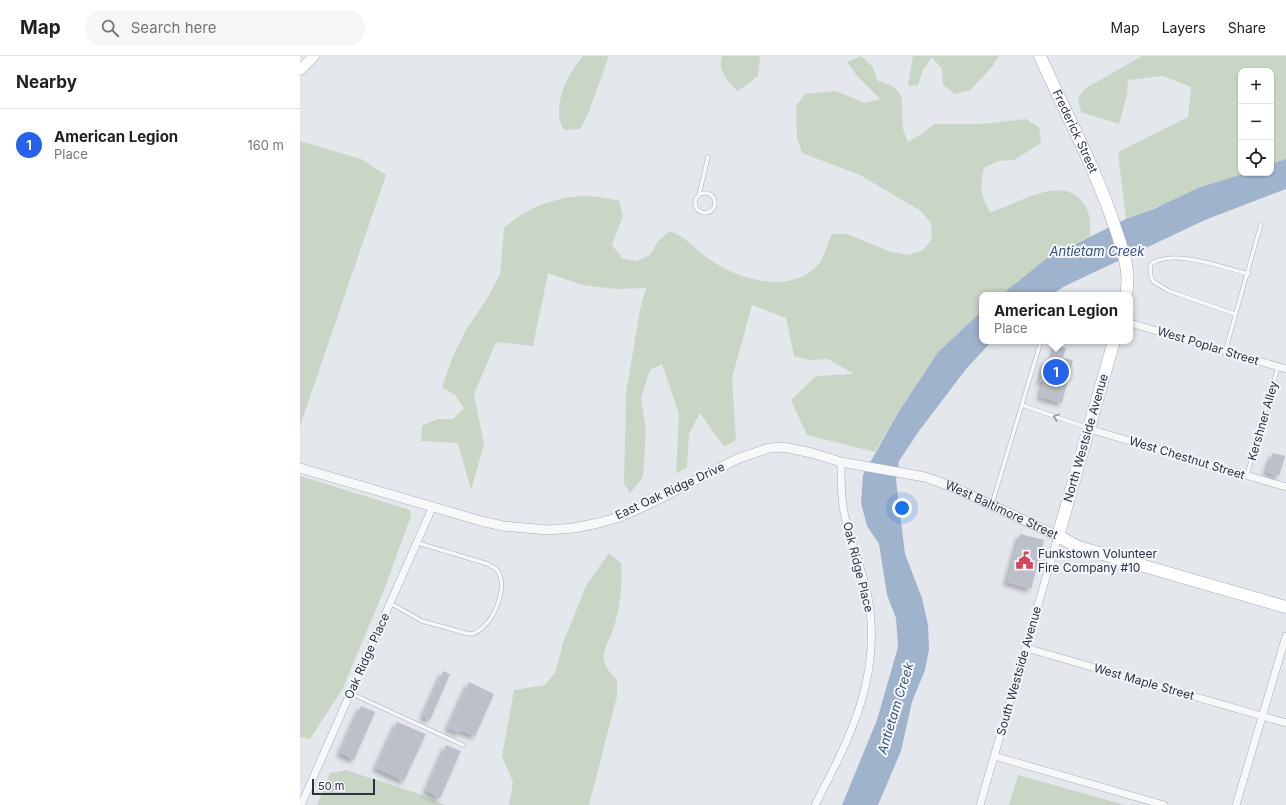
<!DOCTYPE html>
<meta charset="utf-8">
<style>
:root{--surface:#fff;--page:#f6f6f6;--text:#202124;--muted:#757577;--line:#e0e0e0;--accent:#2563eb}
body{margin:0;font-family:Inter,sans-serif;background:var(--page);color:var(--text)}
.controls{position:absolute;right:12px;top:12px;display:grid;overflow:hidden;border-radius:8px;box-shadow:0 1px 3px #0004}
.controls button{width:36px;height:36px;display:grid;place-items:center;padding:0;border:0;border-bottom:1px solid var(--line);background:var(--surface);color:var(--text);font:20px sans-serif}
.scale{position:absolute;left:12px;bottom:10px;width:63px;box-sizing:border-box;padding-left:4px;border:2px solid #2b3445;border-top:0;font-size:11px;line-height:14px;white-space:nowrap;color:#2b3445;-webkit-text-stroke:3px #f4f6f9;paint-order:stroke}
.you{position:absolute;left:602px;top:452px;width:14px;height:14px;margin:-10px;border:3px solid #fff;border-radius:50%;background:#1a73e8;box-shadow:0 0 0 6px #1a73e833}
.badge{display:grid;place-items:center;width:26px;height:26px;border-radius:50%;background:var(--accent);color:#fff;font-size:13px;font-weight:700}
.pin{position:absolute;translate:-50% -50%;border:2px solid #fff;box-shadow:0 1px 4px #0006}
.popup{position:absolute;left:679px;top:236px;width:154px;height:52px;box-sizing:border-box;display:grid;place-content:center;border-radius:8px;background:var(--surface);filter:drop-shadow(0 1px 3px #0005);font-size:13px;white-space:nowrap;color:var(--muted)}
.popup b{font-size:15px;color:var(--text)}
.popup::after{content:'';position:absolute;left:50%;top:100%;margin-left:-8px;border:8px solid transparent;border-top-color:var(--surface)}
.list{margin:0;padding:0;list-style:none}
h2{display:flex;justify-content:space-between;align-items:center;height:52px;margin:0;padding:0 16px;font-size:17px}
h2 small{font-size:13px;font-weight:400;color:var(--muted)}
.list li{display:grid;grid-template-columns:26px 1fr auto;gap:12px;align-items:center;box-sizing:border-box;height:72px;padding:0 16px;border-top:1px solid var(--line)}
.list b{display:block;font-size:15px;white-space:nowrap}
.list p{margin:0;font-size:13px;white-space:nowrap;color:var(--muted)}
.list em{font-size:13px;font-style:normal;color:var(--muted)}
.icon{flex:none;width:22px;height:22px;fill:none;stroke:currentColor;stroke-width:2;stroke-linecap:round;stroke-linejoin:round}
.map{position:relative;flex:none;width:986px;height:749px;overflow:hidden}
header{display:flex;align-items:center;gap:24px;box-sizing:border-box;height:56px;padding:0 20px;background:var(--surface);border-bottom:1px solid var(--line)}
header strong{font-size:19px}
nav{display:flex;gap:22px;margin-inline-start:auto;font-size:14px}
.search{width:280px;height:36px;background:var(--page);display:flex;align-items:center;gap:10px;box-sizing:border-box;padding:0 14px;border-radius:22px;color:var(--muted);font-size:15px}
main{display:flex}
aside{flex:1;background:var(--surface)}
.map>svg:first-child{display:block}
</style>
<header>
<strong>Map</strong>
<div class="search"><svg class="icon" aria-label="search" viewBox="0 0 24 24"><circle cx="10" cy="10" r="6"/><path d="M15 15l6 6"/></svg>Search here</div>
<nav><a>Map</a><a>Layers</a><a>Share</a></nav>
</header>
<main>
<aside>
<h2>Nearby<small></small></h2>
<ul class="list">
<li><span class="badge">1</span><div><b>American Legion</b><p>Place</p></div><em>160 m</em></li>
</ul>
</aside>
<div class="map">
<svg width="986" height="749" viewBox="0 0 986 749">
<defs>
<filter id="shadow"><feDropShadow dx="-3.5" dy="3.5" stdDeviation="2" flood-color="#0004"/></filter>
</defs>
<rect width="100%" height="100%" fill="#e4e7ec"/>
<path fill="#c9d6c5" d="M283,0H309L288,58L280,73L264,74C262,70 259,64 259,59C258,37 269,17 283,0Z
M422,0H460L458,20L438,35C428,27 417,14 422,0Z
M561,0L572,10L578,25C610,34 600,44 603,71C603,75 606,81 608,86L622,78L634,68H681L726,63L739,71L741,87L714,104L698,105L684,112C680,131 680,139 690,156C717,149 759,118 782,145C790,155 791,166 790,180L747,202L701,239H682V255L638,296L598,357L575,396L507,379L491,344L516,320L554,318L528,303L510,304L494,300L486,262L452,249L432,322L436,384L424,391L400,357L389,378L387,411L376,418L379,358L362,308L350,314L341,342L346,375L343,421L330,437L324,428L326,338L340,254L346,232L316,233L282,229L248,217L233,290L196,286L174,338L184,388L171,434L158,387L121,385L122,370L137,363H153L164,352L155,339L142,331L153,300L167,272L185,246L200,219L204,172C235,144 278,133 319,145L323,160L312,189L322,202L337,205L350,199L358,185L370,175C389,183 393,192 409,203C438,224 490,239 518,209C523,203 528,186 532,178H547L591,196L607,199L622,195L632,183L631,167L621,155L560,119L502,97L497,82L496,50L505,38L536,35L565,47L580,43L557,20L547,6Z
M613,0H699L692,11L670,34L655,38L643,29L642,13L632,1L623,14L618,29L608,30Z
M842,0H986V103L971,108V15H941V117H946L826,163L818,96L888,61L891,31L863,20L828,24L827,38L819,68L781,56L778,42L786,32Z
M0,85L61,103L86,119L0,370Z
M0,420L110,454L111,460L82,539L43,632L10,683L0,681Z
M309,497L321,507C323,530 320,552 313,574C310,581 305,590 304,597C302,609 310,617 317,624V640L289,749H209L213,726L202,700L214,634L245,629L255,617L263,587L287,528Z
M46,714L119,738L146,749H17L30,717Z
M718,719L825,749H709Z"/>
<path fill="#9fb4cc" d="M986,103V133L905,164L763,231L752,239H701L747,202L826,163L856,152L898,132L946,117H971V108Z
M682,255V285H692L666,313L619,375L599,405L596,424L605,498L622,542L628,569L629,594L625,614L612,646L601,695L578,749H542L577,664L598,591L596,562L587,539L579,488L567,470L561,447L563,419L598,357L638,296Z"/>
<path fill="#bbc0ca" filter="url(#shadow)" d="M756,289L766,292L763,302L773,304L762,347L740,341L744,326L740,325L745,306L751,308Z
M973,397L985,400L979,420L966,416Z
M720,478L744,484L731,533L707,526Z
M143,615L150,618L130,664L123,661Z
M169,626L194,638L175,680L160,674L159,677L148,672Z
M61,650L75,656L54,704L40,697Z
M97,666L126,678L104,725L76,712Z
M146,689L161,695L140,742L126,735Z"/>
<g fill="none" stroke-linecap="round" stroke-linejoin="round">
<defs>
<path id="service" d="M395 147a10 10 0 1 1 20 0a10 10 0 1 1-20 0Z
M399,139L408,101
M935,258L869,235L854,226L851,221L850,209C869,191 925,212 949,218
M925,296L961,168
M722,349L788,372
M947,419L978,311
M692,448L741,285
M90,547L122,565L169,578C190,578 212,529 196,513C194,511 190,510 188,508L118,487
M50,637L163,689"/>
<path id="minor" d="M830,267L986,313
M789,373L986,431
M726,592L986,667
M694,700L864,749
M1,749L133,450
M515,749C551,680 584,617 567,536C562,513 553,492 547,469C541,449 541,427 541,406
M680,749L758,480
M936,749L986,580"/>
<g id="tertiary">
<path id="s1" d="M0,412L181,465L203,470L248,474L274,472L298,467L320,461L349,448L437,403L469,392L483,391L512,397L541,406L625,421L653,431L758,480"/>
</g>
<path id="secondary" d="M0,14L14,0"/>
<g id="primary">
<path id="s2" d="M740,0C766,58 796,113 816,174C823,196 831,216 826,239"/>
<path d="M814,285L758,480L778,491L986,551"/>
</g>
</defs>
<use href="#service" stroke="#a9aeb7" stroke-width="4.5"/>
<use href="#minor" stroke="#a9aeb7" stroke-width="8"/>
<use href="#tertiary" stroke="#a9aeb7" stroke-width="10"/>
<use href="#secondary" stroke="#a9aeb7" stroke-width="11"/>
<use href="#primary" stroke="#a3abb8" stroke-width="13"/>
<use href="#service" stroke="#f7f8fa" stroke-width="3.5"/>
<use href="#minor" stroke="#f7f8fa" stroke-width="7"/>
<use href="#tertiary" stroke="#f7f8fa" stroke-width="9"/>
<use href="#secondary" stroke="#fff" stroke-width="10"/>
<use href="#primary" stroke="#fff" stroke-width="12"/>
</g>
<defs><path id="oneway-chevron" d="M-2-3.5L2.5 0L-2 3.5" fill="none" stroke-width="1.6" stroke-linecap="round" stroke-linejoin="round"/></defs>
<use stroke="#9196a0" href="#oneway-chevron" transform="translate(756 361) rotate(-160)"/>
<defs>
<symbol id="civic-bare" viewBox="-9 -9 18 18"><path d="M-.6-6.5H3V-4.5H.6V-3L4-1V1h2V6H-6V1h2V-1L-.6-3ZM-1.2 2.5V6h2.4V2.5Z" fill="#d1495b" stroke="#f4f6f9" stroke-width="2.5" paint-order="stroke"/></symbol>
</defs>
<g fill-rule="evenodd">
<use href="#civic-bare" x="712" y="492" width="25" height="25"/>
</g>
<g text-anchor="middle" stroke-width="4" stroke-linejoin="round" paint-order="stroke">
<g font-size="12" fill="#2b3445" stroke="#f4f6f9">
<text dy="4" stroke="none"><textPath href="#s2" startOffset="83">Frederick Street</textPath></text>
<text transform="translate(908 290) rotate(17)" y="4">West Poplar Street</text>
<text transform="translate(963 365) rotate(-74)" y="4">Kershner Alley</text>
<text transform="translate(786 382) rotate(-74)" y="4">North Westside Avenue</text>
<text transform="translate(887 402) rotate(17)" y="4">West Chestnut Street</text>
<text transform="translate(370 435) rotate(-25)" y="4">East Oak Ridge Drive</text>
<text dy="4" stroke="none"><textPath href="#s1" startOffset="737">West Baltimore Street</textPath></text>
<text transform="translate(558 511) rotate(76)" y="4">Oak Ridge Place</text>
<text transform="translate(67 600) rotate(-66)" y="4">Oak Ridge Place</text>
<text transform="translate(719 615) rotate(-74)" y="4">South Westside Avenue</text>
<text transform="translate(844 626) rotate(16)" y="4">West Maple Street</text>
</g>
<g font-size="12" fill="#2b3445" stroke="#f4f6f9" text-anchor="start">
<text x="738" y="502">Funkstown Volunteer<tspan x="738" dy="14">Fire Company #10</tspan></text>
</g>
<g font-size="13" font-style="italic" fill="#34527a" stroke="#f4f6f9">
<text x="797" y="200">Antietam Creek</text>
<text transform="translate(595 652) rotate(-73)" y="5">Antietam Creek</text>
</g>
</g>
</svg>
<div class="controls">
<button>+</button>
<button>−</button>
<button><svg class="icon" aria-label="locate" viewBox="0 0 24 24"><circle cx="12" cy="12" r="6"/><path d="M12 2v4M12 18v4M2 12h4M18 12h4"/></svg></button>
</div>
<div class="scale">50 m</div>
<div class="you"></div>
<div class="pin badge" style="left:756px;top:316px">1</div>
<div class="popup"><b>American Legion</b>Place</div>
</div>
</main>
